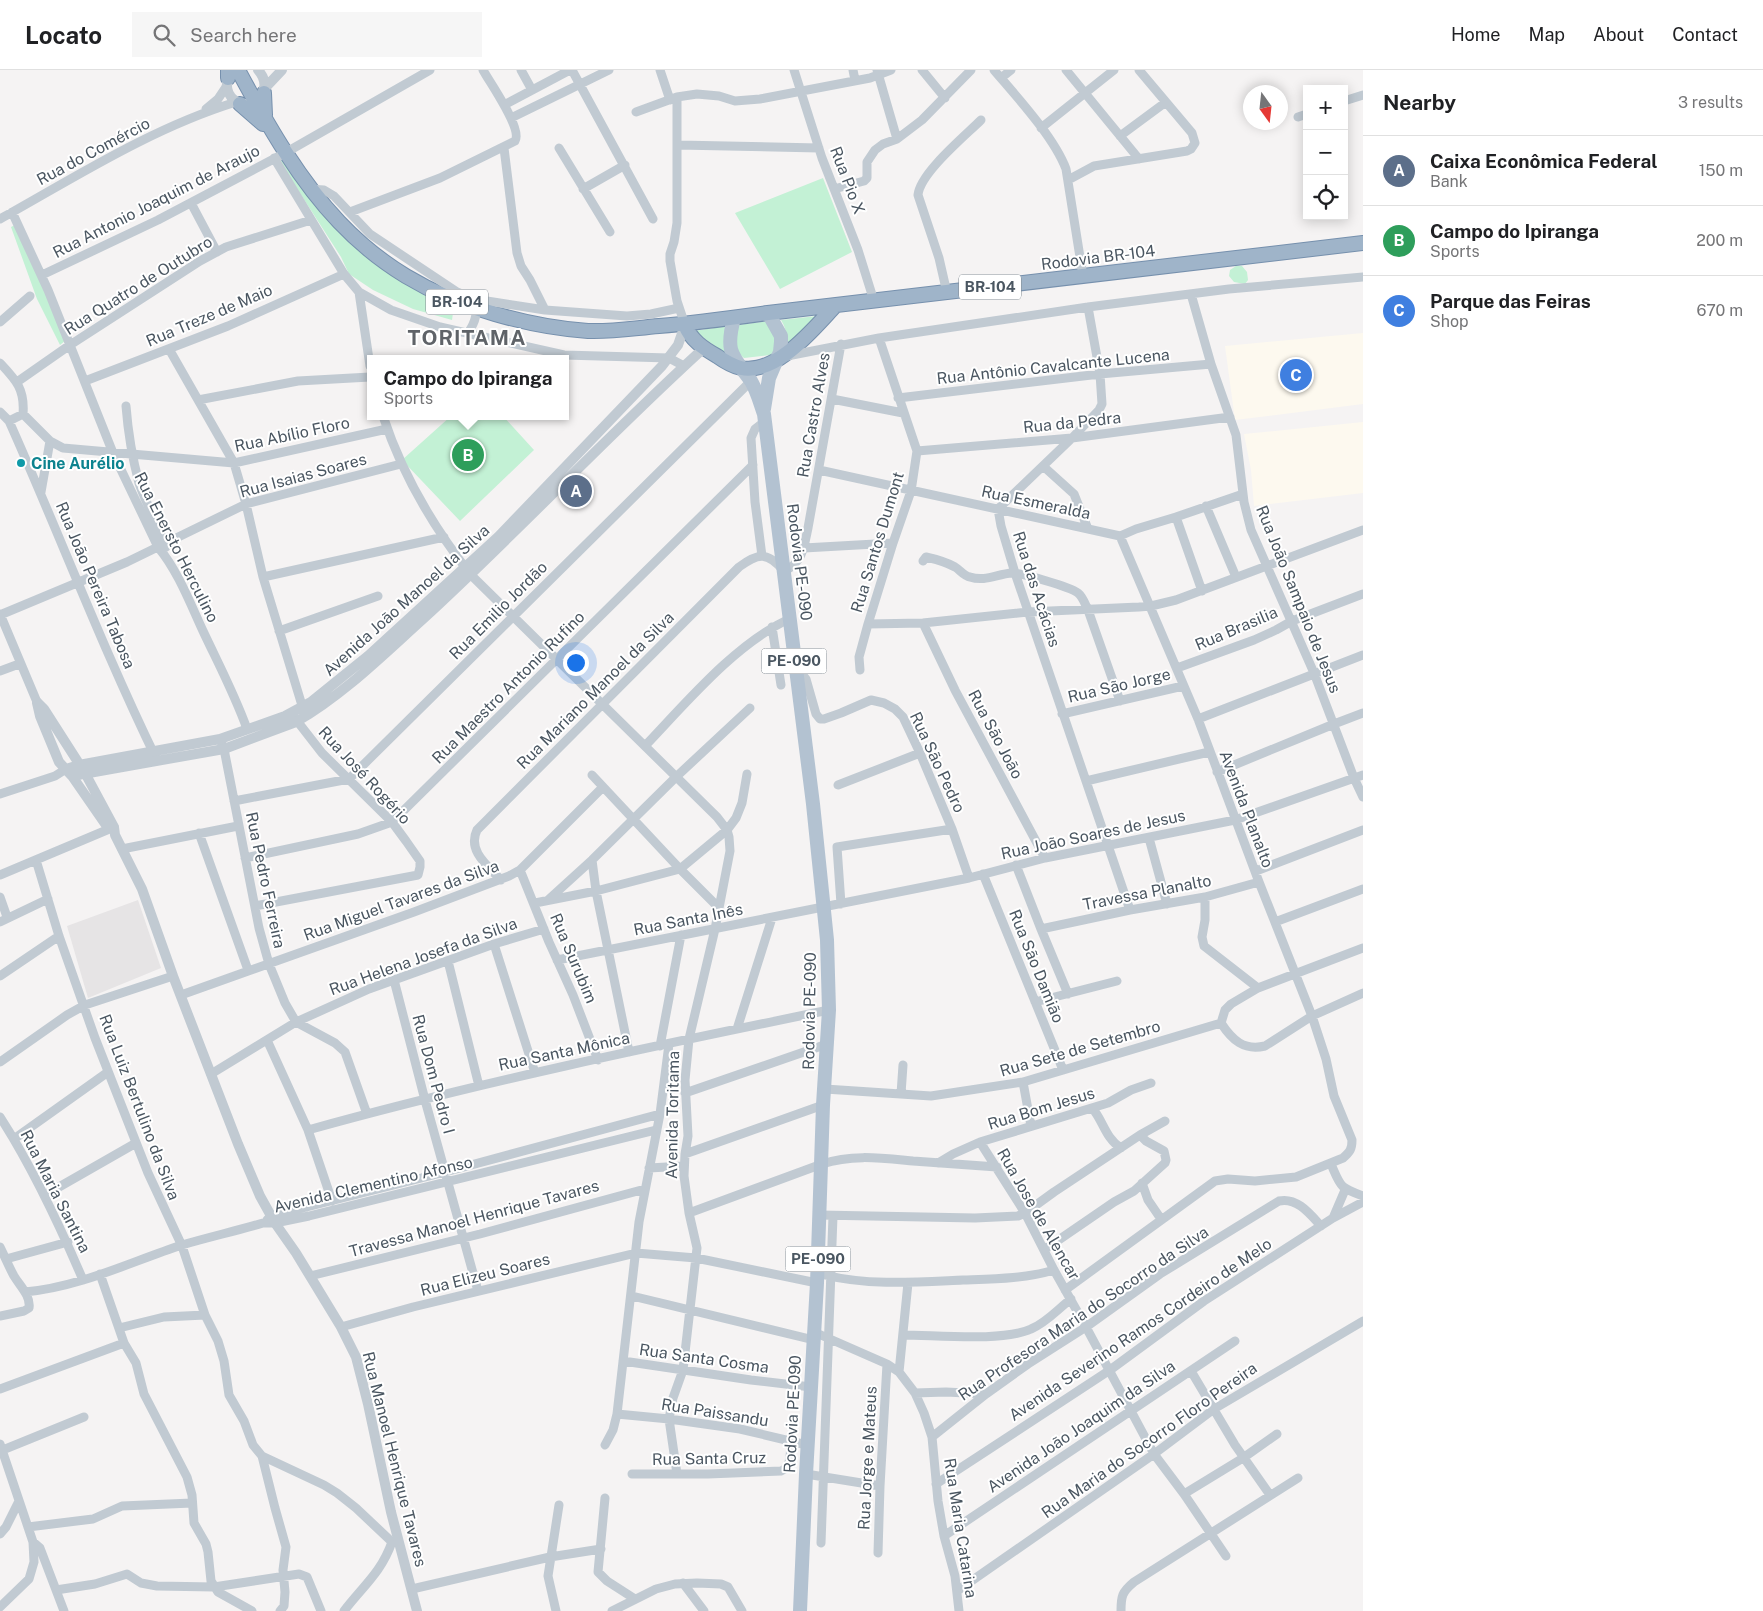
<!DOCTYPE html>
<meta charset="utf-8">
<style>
:root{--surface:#fff;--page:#f6f6f6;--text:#202124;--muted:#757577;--line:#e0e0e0;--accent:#1a73e8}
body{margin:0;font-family:"Public Sans",sans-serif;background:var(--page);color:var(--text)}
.controls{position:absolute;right:15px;top:15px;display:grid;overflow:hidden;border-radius:0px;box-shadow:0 2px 12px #0003}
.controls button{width:45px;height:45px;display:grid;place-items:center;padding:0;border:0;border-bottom:1px solid var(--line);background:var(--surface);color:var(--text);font:25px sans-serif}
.compass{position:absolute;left:1243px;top:15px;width:45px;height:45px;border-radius:50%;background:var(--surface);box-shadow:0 2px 12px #0003;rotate:165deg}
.you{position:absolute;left:575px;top:592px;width:18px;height:18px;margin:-12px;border:4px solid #fff;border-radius:50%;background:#1a73e8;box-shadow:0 0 0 8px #1a73e833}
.badge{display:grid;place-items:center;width:32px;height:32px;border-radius:50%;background:var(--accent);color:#fff;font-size:16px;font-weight:700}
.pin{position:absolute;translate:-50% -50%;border:2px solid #fff;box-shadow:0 1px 5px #0006}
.popup{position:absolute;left:367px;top:285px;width:202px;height:65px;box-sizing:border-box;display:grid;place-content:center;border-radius:0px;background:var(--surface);filter:drop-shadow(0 1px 4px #0005);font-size:16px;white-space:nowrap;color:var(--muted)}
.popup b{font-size:19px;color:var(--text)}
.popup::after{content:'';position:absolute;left:50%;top:100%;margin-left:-10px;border:10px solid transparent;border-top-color:var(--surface)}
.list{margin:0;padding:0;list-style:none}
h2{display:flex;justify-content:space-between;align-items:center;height:65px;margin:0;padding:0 20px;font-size:21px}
h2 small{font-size:16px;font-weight:400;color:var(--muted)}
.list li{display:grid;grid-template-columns:32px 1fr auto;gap:15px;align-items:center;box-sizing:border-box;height:70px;padding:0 20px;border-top:1px solid var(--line)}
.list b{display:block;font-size:19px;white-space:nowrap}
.list p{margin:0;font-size:16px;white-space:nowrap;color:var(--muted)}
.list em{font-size:16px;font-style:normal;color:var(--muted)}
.icon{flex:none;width:28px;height:28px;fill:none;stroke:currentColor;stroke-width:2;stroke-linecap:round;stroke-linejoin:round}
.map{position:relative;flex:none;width:1363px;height:1541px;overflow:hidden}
header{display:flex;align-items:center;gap:30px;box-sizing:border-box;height:70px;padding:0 25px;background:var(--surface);border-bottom:1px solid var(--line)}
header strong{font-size:24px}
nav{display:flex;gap:28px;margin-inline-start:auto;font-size:18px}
.search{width:350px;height:45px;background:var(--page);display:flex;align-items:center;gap:12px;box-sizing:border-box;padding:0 18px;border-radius:0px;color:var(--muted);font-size:19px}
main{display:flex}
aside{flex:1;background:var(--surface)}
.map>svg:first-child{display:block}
</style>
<header>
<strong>Locato</strong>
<div class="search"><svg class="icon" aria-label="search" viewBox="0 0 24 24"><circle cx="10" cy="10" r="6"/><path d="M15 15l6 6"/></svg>Search here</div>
<nav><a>Home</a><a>Map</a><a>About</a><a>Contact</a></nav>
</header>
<main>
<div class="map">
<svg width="1363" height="1541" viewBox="0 0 1363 1541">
<rect width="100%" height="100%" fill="#f5f3f3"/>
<path fill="#fdf9ef" d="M1363,263V334L1235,350L1225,276Z
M1363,352V423L1254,436L1251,400L1244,364Z"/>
<path fill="#e6e4e5" d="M138,830L161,898L88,928L67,856Z"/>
<path fill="#c3f1d5" d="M283,89L343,164L454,236L452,250L413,239L373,220L349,204L341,187L280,92Z
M823,108L852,182L780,219L735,143Z
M19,153L71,266L60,275L37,229L11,157Z
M1236,196H1242L1247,202L1248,210L1245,214L1234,212L1229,206L1230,200Z
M817,246L783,282C787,269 788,261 781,250Z
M771,251L778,264L775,281L770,285L744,288L736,281L737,255Z
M727,256L726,284L694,261Z
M451,346H503L534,380L460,451L402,390Z"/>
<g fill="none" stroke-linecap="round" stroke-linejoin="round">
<defs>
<path id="trunk" d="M238,0C302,119 358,205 495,244C526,253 556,259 588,261C612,262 635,258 659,256C696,253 732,248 768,243L1363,173
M228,8V0
M264,23L265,45
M240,34L263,54
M685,255C691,270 703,278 717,286C724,291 732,296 741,298C777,305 813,259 836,235"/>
</defs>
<use href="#trunk" stroke="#7690ad" stroke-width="16"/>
<path stroke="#c1cad2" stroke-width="9" d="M521,0L532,20
M572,0L653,149
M660,0L670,30
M794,0L822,88L858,180L874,231
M853,0L855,10
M877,0L897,69
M922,0L945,28
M994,0C1016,26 1054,67 1066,99L1083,206
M1066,0L1139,89
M1001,8L1011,0
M677,27V153L674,172L670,184V191L677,231L685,255
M1344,31L1363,25
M504,35L570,0
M206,39L218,29L226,17
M636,42L677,27L697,24L719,26L735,31L760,29L870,8L891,0
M1298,47L1307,44
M511,48L609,0
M1041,58L1114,0
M1120,66L1166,32
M678,75L819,78
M504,78L517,183L521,196L530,210L545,240
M559,78L610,162
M274,88L344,204L359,222L391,240L440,257L564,285L669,288L684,296
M1068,110L1094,96L1187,81L1191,79L1195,73L1192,63L1139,0
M310,119L324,120L334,126L370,164L457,222L474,229C478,243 476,251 468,263
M583,119L625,95
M834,119L864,111L867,108V92L875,80L883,74L897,69L922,50L971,0
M191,133L217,182
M12,142L48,220L113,383L158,477C178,501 190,533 203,561C218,593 235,625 247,659
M350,142L440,108L515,71C523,59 490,13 483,0
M0,149C77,106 152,58 236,32
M42,205L158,150L285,83L430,0
M359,222L370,296
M947,223L939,188L918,125C920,103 965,66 981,50
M1191,224L1211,294L1236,365L1244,432L1251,460L1314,603L1354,708L1363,727
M474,229L545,240L627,246L651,244L679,238
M1088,237L1100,304L1102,334L1099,340L1072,368L998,439L1001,456L1015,503L1130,840
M0,252L30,226
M169,279L234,393L246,434L263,507L304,642
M787,286L879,268L1088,237L1229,219L1363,207
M0,293C16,310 25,319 23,344L50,371L63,378L234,393L387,359
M85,311L228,256L344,204
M17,312L70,275L200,191L226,177L311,150
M898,328L1100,304L1211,294
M832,329L903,343
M198,330L298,311L370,307
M126,336C128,362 132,387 139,413C146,434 157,453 166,473V477
M0,342L9,351L23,344
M383,346C402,404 434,458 471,505L717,747L727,760L729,767L730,781L715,859L689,969L685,1010L688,1066L685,1084L684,1106L689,1143L697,1178L683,1300L673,1328L669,1349L677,1404
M9,351C59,463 102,577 156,688
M917,381L1072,368L1230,347
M1043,396L1074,424L1088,459
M819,400L1120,466L1136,459L1176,447L1243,424
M41,422L50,371
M1206,436L1236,507
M1176,447L1202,521
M804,478L893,473
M762,486L755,432L751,368L755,359L764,352
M923,491L926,487C935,489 946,492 955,497C960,500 964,506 970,507C985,512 997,504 1012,503C1022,503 1070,517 1078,523C1083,527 1085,534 1088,540L1120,631
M263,507L444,467
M0,544L37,632
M0,545L127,492L246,434L401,394
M923,553L955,620L1045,788
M868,554L923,553L1028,542L1139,537L1151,536L1176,530L1363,460
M772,557L781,615
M279,561L378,526
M797,598L806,609L816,644L820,649H824L841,643L871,630L884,633L895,639L903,647L920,683L952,759L969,808
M1177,598L1254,570L1276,560L1292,551L1363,524
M860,600L859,587L868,554L893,473L911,421L917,381L879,268
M0,601L19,594
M1062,644L1183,616
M1198,649L1363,585
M220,669L224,679L259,858L269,894L285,933L296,952L335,973L345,982L367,1044
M645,676C686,633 735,574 789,549
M1217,702L1334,654L1363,643
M592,705L680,799L718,837
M1086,711L1209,682
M838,715L920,683
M0,724L55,706L66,699
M234,731L349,709L751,311
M199,763L248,900
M1149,768L1167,834
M122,779L238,756
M245,788L358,764L392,752L753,395
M36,790L59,866L95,968L148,1103L182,1176L205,1245L218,1271L224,1291L229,1325L244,1351L253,1375L262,1386L324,1415L337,1423L356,1438L392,1472
M592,790L596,821L629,982
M1016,795L1041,859L1068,924
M520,800L549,872L573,925L598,990
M1256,801L1363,760
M983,804L1063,1000
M0,805L114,757
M501,810C488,796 467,781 477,760L739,497C758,483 767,481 784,501C803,493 804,476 808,458L841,274
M0,827L7,847
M1205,827V850L1202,867L1204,876L1258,918
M548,830L592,790L676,707L750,638
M535,833L596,821L680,799L727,760L736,748L742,733L747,704
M841,834L837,777L952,759
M255,836L418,805L420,797V791L406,771L392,752L322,683L294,647
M0,852L48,829
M1275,852L1363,819
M1041,859L1130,840L1205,827L1259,812
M494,874L535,1003
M557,890L969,808L1045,788L1235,750L1363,705
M448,891L479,1016
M0,906L59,866
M394,910L425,1030L478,1221
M181,925L414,842L509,806L520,800L603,717
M1035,932L1117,911
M1221,953C1232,970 1244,981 1265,976L1312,946L1363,923
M1221,953L1225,940L1231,934L1258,918L1363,878
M737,959L772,848
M267,970L308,1060L332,1131
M660,976L681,865
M0,992L67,945L85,935L173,906
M211,1004L296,952L369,919L494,874L544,859
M1023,1012L1031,1056
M825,1019L931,1026L1023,1012L1221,953
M685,1023L827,974
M901,1024L903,995
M1093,1039C1103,1051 1106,1069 1121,1078
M0,1047C33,1098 59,1154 83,1210
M308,1060C480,1012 654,976 829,940
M14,1069L108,1002
M980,1072L1025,1143L1054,1200L1086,1257L1154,1384L1184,1424L1226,1486
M685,1084L823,1035
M938,1093L953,1084L980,1072L1108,1033L1131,1020L1151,1013
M1331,1094C1341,1117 1339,1117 1363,1126
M649,1098L684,1096
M1142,1113L1148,1130L1161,1149
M45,1125L136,1073
M689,1143L822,1094C852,1084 881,1088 913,1091C941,1093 969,1095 997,1097
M819,1145L975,1148L1018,1146L1025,1143L1054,1122L1140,1065L1165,1051
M1333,1148L1345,1120
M267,1150L271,1146L445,1102L660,1044
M0,1177C5,1187 9,1197 14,1206C20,1216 31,1226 29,1238L24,1241L0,1246
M1044,1180L1114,1132L1134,1121L1165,1093L1166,1090L1164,1081L1146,1071L1140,1065
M6,1189L68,1172
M100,1204L124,1273L136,1293L144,1324L187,1407L192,1425L194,1453L206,1474L208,1482L211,1511L218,1522L252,1541
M825,1205C869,1216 918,1212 963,1210C993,1209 1024,1209 1054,1200
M310,1206L480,1164L645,1119
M1065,1220L1215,1111L1228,1109L1255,1111L1296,1107L1343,1088C1350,1082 1352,1079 1352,1070L1334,1026L1326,989L1312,946L1259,812L1198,649L1120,466
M25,1222C80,1217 130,1192 182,1175C209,1167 236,1161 263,1153H275L309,1146L656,1060
M632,1226L814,1270
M341,1257L413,1237L636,1183L696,1188L817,1213
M119,1258L164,1247L205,1245
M814,1262L887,1294L899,1302L915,1323L924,1343L932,1367L938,1431L944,1466L955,1506L959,1541
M903,1265C936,1265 1003,1272 1031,1259C1046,1253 1058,1239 1071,1229
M623,1291L751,1310L811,1317
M1191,1301L1235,1375L1270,1425
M899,1302L908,1213
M0,1319L124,1273
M915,1323L946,1322L986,1324
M617,1344L669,1349L740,1359L807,1375
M932,1367L986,1324L1028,1294L1086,1257L1160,1204L1279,1131C1297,1127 1310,1144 1321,1156
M0,1374L33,1472L34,1492L29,1509L0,1537
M605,1375L613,1360L617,1344L639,1152L660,1044L669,974
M0,1381L84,1347
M262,1386L275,1438L286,1477L283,1500L285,1522L284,1536L280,1541
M632,1404H708L781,1401C792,1397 790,1382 791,1371
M806,1404L880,1416
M936,1414L1110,1300L1204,1231L1333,1148L1363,1132
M1184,1424L1243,1388L1277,1364
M605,1428L598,1502L607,1511L635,1529
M28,1457L93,1449L122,1436L192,1433
M0,1464L6,1457L19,1431
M944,1466L1235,1271
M33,1472L40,1478L56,1520L95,1514L127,1504L141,1513L157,1516L214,1517L299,1504L307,1507L321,1541
M821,1473L833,1146
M878,1483L880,1416L887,1294
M683,1513L704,1541
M412,1519L550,1487L601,1479
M56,1520L64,1541
M957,1521L1154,1384L1214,1339L1363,1251
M344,1541C363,1516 381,1503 392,1472L396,1471
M556,1541L548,1506L559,1435
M612,1541L656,1519L675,1514L697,1513L721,1514L728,1517L742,1541
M1121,1541C1121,1526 1122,1522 1134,1512L1298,1408"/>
<path stroke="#c1cad2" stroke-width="10" d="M258,0C266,9 267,18 260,28
M231,3C222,17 229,32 245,34
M265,18L282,0
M37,632L44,639L85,703L114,757L115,765L142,819L173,906L238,1074L260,1126L275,1153L296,1183L341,1257L356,1287L368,1334L391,1442L417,1541
M37,633L40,646L59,692L72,706L108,758
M66,699L79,695L220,669L285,646L311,632L368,586L498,467L662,296L678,275L685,255
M72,706L224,679L296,652C343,625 383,585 423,549C519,461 607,366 704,278"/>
<path stroke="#b3c2d1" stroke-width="14" d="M734,248C725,282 732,285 751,311C757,321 760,333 764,344L813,734L827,870L829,940L823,1035L817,1213L806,1404L800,1541
M764,339L769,308L780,282L781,272V266L768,243"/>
<use href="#trunk" stroke="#9fb4c9" stroke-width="14"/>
</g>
<circle fill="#0f9aa8" stroke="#fff" stroke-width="2" cx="21" cy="393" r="5"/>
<g text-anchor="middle" stroke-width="4" stroke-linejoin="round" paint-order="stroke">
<g fill="#fff" stroke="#808990" stroke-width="1">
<rect x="959" y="204.5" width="62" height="25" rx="4"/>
<rect x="426" y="219.5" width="62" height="25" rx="4"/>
<rect x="761.5" y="578.5" width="65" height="25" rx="4"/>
<rect x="785.5" y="1176.5" width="65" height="25" rx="4"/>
</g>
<g font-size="15" font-weight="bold" fill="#4a5661">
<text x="990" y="222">BR-104</text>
<text x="457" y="237">BR-104</text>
<text x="794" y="596">PE-090</text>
<text x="818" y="1194">PE-090</text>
</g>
<g font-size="16" fill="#4a5661" stroke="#fff">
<text transform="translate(93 81) rotate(-28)" y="6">Rua do Comércio</text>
<text transform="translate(848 110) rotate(69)" y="6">Rua Pio X</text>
<text transform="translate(156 131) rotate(-27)" y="6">Rua Antonio Joaquim de Araujo</text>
<text transform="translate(1098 187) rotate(-7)" y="6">Rodovia BR-104</text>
<text transform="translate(138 215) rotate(-32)" y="6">Rua Quatro de Outubro</text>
<text transform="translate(209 245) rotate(-23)" y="6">Rua Treze de Maio</text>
<text transform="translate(1053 296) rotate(-6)" y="6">Rua Antônio Cavalcante Lucena</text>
<text transform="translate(813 345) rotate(-80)" y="6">Rua Castro Alves</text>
<text transform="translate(1072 352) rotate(-6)" y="6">Rua da Pedra</text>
<text transform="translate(292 364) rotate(-12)" y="6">Rua Abílio Floro</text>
<text transform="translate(303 405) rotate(-15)" y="6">Rua Isaias Soares</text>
<text transform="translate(1036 432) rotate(12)" y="6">Rua Esmeralda</text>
<text transform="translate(877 472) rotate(-73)" y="6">Rua Santos Dumont</text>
<text transform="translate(177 477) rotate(63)" y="6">Rua Enersto Herculino</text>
<text transform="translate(800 492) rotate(83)" y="6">Rodovia PE-090</text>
<text transform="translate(96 515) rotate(67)" y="6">Rua João Pereira Tabosa</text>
<text transform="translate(1037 519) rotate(72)" y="6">Rua das Acácias</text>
<text transform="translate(1299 529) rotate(68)" y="6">Rua João Sampaio de Jesus</text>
<text transform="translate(406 530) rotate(-42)" y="6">Avenida João Manoel da Silva</text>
<text transform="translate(498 540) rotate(-45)" y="6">Rua Emilio Jordão</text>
<text transform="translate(1236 558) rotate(-23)" y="6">Rua Brasilia</text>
<text transform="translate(1119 615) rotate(-13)" y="6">Rua São Jorge</text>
<text transform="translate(508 617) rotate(-45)" y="6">Rua Maestro Antonio Rufino</text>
<text transform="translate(595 620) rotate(-45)" y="6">Rua Mariano Manoel da Silva</text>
<text transform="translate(996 664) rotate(62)" y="6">Rua São João</text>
<text transform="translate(938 692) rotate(65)" y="6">Rua São Pedro</text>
<text transform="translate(365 705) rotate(47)" y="6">Rua José Rogério</text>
<text transform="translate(1247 739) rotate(69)" y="6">Avenida Planalto</text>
<text transform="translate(1093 764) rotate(-12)" y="6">Rua João Soares de Jesus</text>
<text transform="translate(266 810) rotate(78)" y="6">Rua Pedro Ferreira</text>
<text transform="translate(1147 822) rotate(-11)" y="6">Travessa Planalto</text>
<text transform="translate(401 830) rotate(-20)" y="6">Rua Miguel Tavares da Silva</text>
<text transform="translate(688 849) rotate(-11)" y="6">Rua Santa Inês</text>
<text transform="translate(423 886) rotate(-20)" y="6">Rua Helena Josefa da Silva</text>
<text transform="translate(574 888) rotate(67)" y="6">Rua Surubim</text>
<text transform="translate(1037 896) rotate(68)" y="6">Rua São Damião</text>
<text transform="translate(809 941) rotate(-89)" y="6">Rodovia PE-090</text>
<text transform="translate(1080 978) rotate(-16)" y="6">Rua Sete de Setembro</text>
<text transform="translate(564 981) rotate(-12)" y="6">Rua Santa Mônica</text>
<text transform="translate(434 1004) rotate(75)" y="6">Rua Dom Pedro I</text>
<text transform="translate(140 1037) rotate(69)" y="6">Rua Luiz Bertulino da Silva</text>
<text transform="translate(1041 1038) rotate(-17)" y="6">Rua Bom Jesus</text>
<text transform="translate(672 1045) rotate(-89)" y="6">Avenida Toritama</text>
<text transform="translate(373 1114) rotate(-13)" y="6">Avenida Clementino Afonso</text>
<text transform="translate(56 1121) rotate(63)" y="6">Rua Maria Santina</text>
<text transform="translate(1039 1144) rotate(60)" y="6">Rua Jose de Alencar</text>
<text transform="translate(474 1148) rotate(-15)" y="6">Travessa Manoel Henrique Tavares</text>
<text transform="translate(485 1204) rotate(-14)" y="6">Rua Elizeu Soares</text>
<text transform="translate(1083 1243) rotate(-34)" y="6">Rua Profesora Maria do Socorro da Silva</text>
<text transform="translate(1140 1259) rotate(-34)" y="6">Avenida Severino Ramos Cordeiro de Melo</text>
<text transform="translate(704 1288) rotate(8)" y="6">Rua Santa Cosma</text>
<text transform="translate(715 1342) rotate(9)" y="6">Rua Paissandu</text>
<text transform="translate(792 1344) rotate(-87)" y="6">Rodovia PE-090</text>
<text transform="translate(1081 1356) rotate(-34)" y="6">Avenida João Joaquim da Silva</text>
<text transform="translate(1149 1370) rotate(-35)" y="6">Rua Maria do Socorro Floro Pereira</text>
<text transform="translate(709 1388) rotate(-1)" y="6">Rua Santa Cruz</text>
<text transform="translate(867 1388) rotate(-87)" y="6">Rua Jorge e Mateus</text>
<text transform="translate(395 1389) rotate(76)" y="6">Rua Manoel Henrique Tavares</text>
<text transform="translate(961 1458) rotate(81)" y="6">Rua Maria Catarina</text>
</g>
<g font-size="16" font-weight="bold" fill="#0d838f" stroke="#fff" text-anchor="start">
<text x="31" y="399">Cine Aurélio</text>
</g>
<g font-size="21" font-weight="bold" letter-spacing="1" fill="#5f6368" stroke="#fff">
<text x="467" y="275">TORITAMA</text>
</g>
</g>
</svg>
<div class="controls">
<button>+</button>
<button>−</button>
<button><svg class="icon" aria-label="locate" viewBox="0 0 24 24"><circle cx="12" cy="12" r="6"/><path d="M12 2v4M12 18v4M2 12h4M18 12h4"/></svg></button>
</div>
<svg class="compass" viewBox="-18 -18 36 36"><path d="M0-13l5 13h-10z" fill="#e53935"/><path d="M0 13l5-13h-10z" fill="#757577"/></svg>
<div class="you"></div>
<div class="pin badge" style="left:576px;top:421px;background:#5c6f8a">A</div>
<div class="pin badge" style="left:468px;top:385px;background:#2e9e5b">B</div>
<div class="popup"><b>Campo do Ipiranga</b>Sports</div>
<div class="pin badge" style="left:1296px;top:305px;background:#3f7fe0">C</div>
</div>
<aside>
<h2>Nearby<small>3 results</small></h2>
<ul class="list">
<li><span class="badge" style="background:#5c6f8a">A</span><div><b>Caixa Econômica Federal</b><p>Bank</p></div><em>150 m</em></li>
<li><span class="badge" style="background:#2e9e5b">B</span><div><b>Campo do Ipiranga</b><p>Sports</p></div><em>200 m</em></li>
<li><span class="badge" style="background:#3f7fe0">C</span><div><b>Parque das Feiras</b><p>Shop</p></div><em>670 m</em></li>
</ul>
</aside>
</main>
